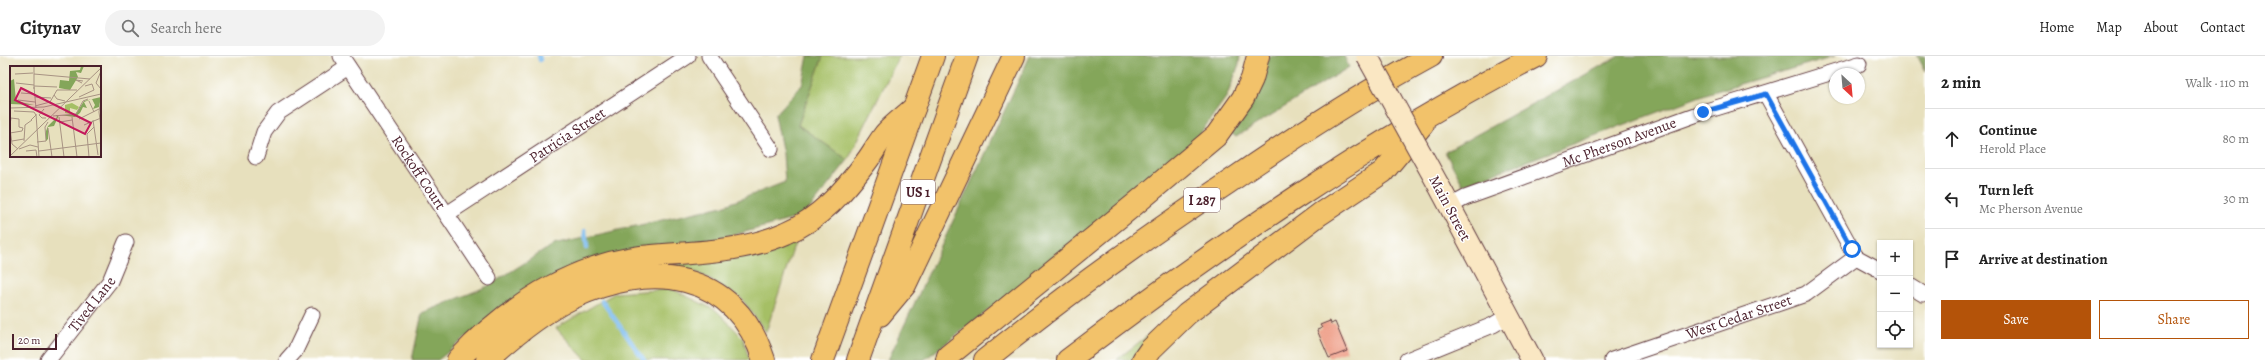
<!DOCTYPE html>
<meta charset="utf-8">
<style>
:root{--surface:#fff;--page:#f2f2f2;--text:#222;--muted:#767676;--line:#e0e0e0;--accent:#b45309}
body{margin:0;font-family:Alegreya,serif;background:var(--page);color:var(--text)}
.controls{position:absolute;right:12px;bottom:12px;display:grid;overflow:hidden;border-radius:0px;box-shadow:0 1px 3px #0004}
.controls button{width:36px;height:36px;display:grid;place-items:center;padding:0;border:0;border-bottom:1px solid var(--line);background:var(--surface);color:var(--text);font:20px sans-serif}
.compass{position:absolute;left:1829px;top:12px;width:36px;height:36px;border-radius:50%;background:var(--surface);box-shadow:0 1px 3px #0004;rotate:154deg}
.scale{position:absolute;left:12px;bottom:10px;width:45px;box-sizing:border-box;padding-left:4px;border:2px solid #4a1f2b;border-top:0;font-size:11px;line-height:14px;white-space:nowrap;color:#4a1f2b;-webkit-text-stroke:3px #fff;paint-order:stroke}
.stop{position:absolute;width:12px;height:12px;margin:-9px;border:3px solid #1a73e8;border-radius:50%;background:#fff}
.stop.end{background:#1a73e8;border-color:#fff;box-shadow:0 1px 4px #0008}
.list{margin:0;padding:0;list-style:none}
h2{display:flex;justify-content:space-between;align-items:center;height:52px;margin:0;padding:0 16px;font-size:17px}
h2 small{font-size:13px;font-weight:400;color:var(--muted)}
.list li{display:grid;grid-template-columns:26px 1fr auto;gap:12px;align-items:center;box-sizing:border-box;height:60px;padding:0 16px;border-top:1px solid var(--line)}
.list b{display:block;font-size:15px;white-space:nowrap}
.list p{margin:0;font-size:13px;white-space:nowrap;color:var(--muted)}
.list em{font-size:13px;font-style:normal;color:var(--muted)}
.actions{display:flex;gap:8px;padding:12px 16px}
.actions a{flex:1;padding:9px 0;border:1px solid var(--accent);border-radius:0px;text-align:center;font-size:14px;color:var(--accent)}
.actions .main{background:var(--accent);color:#fff}
.icon{flex:none;width:22px;height:22px;fill:none;stroke:currentColor;stroke-width:2;stroke-linecap:round;stroke-linejoin:round}
.map{position:relative;flex:none;width:1925px;height:304px;overflow:hidden}
header{display:flex;align-items:center;gap:24px;box-sizing:border-box;height:56px;padding:0 20px;background:var(--surface);border-bottom:1px solid var(--line)}
header strong{font-size:19px}
nav{display:flex;gap:22px;margin-inline-start:auto;font-size:14px}
.search{width:280px;height:36px;background:var(--page);display:flex;align-items:center;gap:10px;box-sizing:border-box;padding:0 14px;border-radius:22px;color:var(--muted);font-size:15px}
main{display:flex}
aside{flex:1;background:var(--surface)}
.map>svg:first-child{display:block}
</style>
<header>
<strong>Citynav</strong>
<div class="search"><svg class="icon" aria-label="search" viewBox="0 0 24 24"><circle cx="10" cy="10" r="6"/><path d="M15 15l6 6"/></svg>Search here</div>
<nav><a>Home</a><a>Map</a><a>About</a><a>Contact</a></nav>
</header>
<main>
<div class="map">
<svg width="1925" height="304" viewBox="0 0 1925 304">
<rect width="100%" height="100%" fill="#fff"/>
<filter id="ink" filterUnits="userSpaceOnUse"><feTurbulence type="fractalNoise" baseFrequency=".025" numOctaves="2"/><feDisplacementMap in="SourceGraphic" scale="8" xChannelSelector="R" yChannelSelector="G"/><feConvolveMatrix kernelMatrix="1 2 1 2 8 2 1 2 1" color-interpolation-filters="sRGB"/></filter>
<filter id="wash" filterUnits="userSpaceOnUse"><feTurbulence type="fractalNoise" baseFrequency=".012" numOctaves="4" result="noise"/><feDisplacementMap in="SourceGraphic" scale="16" xChannelSelector="R" yChannelSelector="G"/><feGaussianBlur stdDeviation="0.9" result="paint"/><feColorMatrix in="noise" values="0 0 0 0 0 0 0 0 0 0 0 0 0 0 0 0 0 1.4 0 .05"/><feComposite in="paint" operator="in"/></filter>
<g filter="url(#wash)">
<rect width="100%" height="100%" fill="#e7e0bd"/>
<path fill="#a5bf65" stroke="#786f48" d="M823,0H899L848,104L798,69Z
M795,187L766,276L741,242L698,217L666,210L754,199Z
M672,233L717,255L743,282L749,304H586L556,272L615,237Z
M1173,260L1132,304H1116Z"/>
<path fill="#84a65a" stroke="#676242" d="M808,0H823L798,69L848,104L804,160L708,186L496,258L438,304H412L422,257L488,230L553,189L723,150L785,126L783,98L775,59L802,29Z
M1030,0H1240L1239,8L1227,40L1194,86L1149,131L924,304H888Z
M1269,0H1344L1349,11L1236,81L1231,77Z
M1619,0H1835L1706,38L1463,129L1445,96Z
M1916,0H1925V16L1917,1Z"/>
<g fill="none" stroke-linecap="round" stroke-linejoin="round">
<path stroke="#7cbcf0" stroke-width="4.5" d="M539,0L540,4
M585,175L587,192
M602,245L644,304"/>
</g>
<g id="blocks">
<path fill="#ee9c85" d="M1330,265L1331,268L1335,266L1347,295L1329,302L1317,274L1322,272L1320,269Z"/>
</g>
</g>
<g filter="url(#ink)">
<use href="#blocks" fill-opacity="0" stroke="#623c41" stroke-width="1"/>
<g fill="none" stroke-linecap="round" stroke-linejoin="round">
<defs>
<g id="minor">
<path id="s1" d="M341,0L489,222"/>
<path d="M709,0L771,93"/>
<path d="M1766,38L1856,201L1880,214"/>
<path d="M256,101L264,76L278,57L348,11"/>
<path id="s2" d="M1450,150L1465,142L1703,56L1859,8"/>
<path id="s3" d="M447,158L688,0"/>
<path d="M1910,230L1923,238"/>
<path id="s4" d="M48,304L110,225L126,186"/>
<path d="M287,304L295,295L312,259"/>
<path d="M1407,304L1493,269L1508,260"/>
<path id="s5" d="M1612,304L1806,238L1856,201"/>
</g>
<path id="secondary" d="M1439,130L1532,304"/>
<path id="trunk" d="M880,259L905,229L1014,0
M823,304L933,0
M858,304L967,0"/>
<path id="motorway" d="M458,304C505,252 571,210 641,201C689,196 742,197 786,177C820,163 845,134 866,106C873,97 878,87 885,78C893,69 905,60 914,52
M487,304C512,281 541,257 572,242C650,205 734,213 764,304
M947,304L948,300L1134,149L1216,80L1243,42L1252,23L1258,0
M985,304C1063,241 1145,182 1229,126C1294,81 1361,38 1431,0
M1068,304C1216,192 1370,85 1536,0
M1143,304L1150,294L1187,258L1320,158L1383,116L1423,68"/>
</defs>
<use href="#minor" stroke="#623c41" stroke-width="17"/>
<use href="#secondary" stroke="#623c41" stroke-width="23"/>
<use href="#trunk" stroke="#623c41" stroke-width="24"/>
<use href="#motorway" stroke="#623c41" stroke-width="24"/>
<use href="#minor" stroke="#fff" stroke-width="15"/>
<use href="#secondary" stroke="#fae7c3" stroke-width="21"/>
<use href="#trunk" stroke="#f2c26a" stroke-width="22"/>
<use href="#motorway" stroke="#f2c26a" stroke-width="22"/>
<defs>
<path id="secondary-bridge" d="M1367,0L1439,130"/>
</defs>
<use href="#secondary-bridge" stroke="#623c41" stroke-width="23" stroke-linecap="butt"/>
<use href="#secondary-bridge" stroke="#fae7c3" stroke-width="21"/>
</g>
</g>
<g fill="none" stroke-linecap="round" stroke-linejoin="round" filter="url(#ink)">
<path stroke="#1a73e8" stroke-width="5" d="M1703,56L1766,38L1852,193"/>
</g>
<g text-anchor="middle" stroke-width="3" stroke-linejoin="round" paint-order="stroke">
<g fill="#fff" stroke="#80626b" stroke-width="1">
<rect x="901" y="124" width="34" height="24" rx="3"/>
<rect x="1184" y="132" width="36" height="24" rx="3"/>
</g>
<g font-size="14" font-weight="bold" fill="#4a1f2b">
<text x="918" y="141">US 1</text>
<text x="1202" y="149">I 287</text>
</g>
<g font-size="15" fill="#4a1f2b" stroke="#fff">
<text dy="5" stroke="none"><textPath href="#s3" startOffset="144">Patricia Street</textPath></text>
<text dy="5" stroke="none"><textPath href="#s2" startOffset="181">Mc Pherson Avenue</textPath></text>
<text dy="5" stroke="none"><textPath href="#s1" startOffset="140">Rockoff Court</textPath></text>
<text transform="translate(1450 152) rotate(62)" y="5">Main Street</text>
<text dy="5" stroke="none"><textPath href="#s4" startOffset="71">Tived Lane</textPath></text>
<text dy="5" stroke="none"><textPath href="#s5" startOffset="134">West Cedar Street</textPath></text>
</g>
</g>
<g transform="translate(10 10)">
<rect width="91" height="91" fill="#e7e0bd"/>
<path d="M62,37L69,41L67,44L60,42V48L55,47V39Z" fill="#a5bf65"/>
<path d="M71,0H74L71,7L66,6L68,11L60,24L49,22L50,14L59,15L60,5L70,4ZM4,13L6,35L24,39L0,38V15ZM91,31L89,41L83,43L85,39L82,33L74,36L77,42L73,41L70,47L65,51L49,49L44,60L38,61V73L29,82L36,75V65L38,60L47,51L46,49H65L74,35Z" fill="#84a65a"/>
<path fill="none" stroke="#a89383" stroke-width="1" d="M24,0V23M91,5L86,17L91,23M5,8L23,7M24,8L80,13M6,17L24,19M72,17L66,14L73,15M24,20L47,21M24,21L26,42M11,27L24,28M44,29L47,33L55,35M25,31L41,32M69,31L84,24L82,18L75,20M91,33L89,46L91,62M8,34L25,36M79,35L84,46M25,40L40,36L47,24H67M0,42L34,41L91,28M34,43L29,49L32,52H36M4,45L24,46L26,49L21,54M26,48L29,91M43,50L66,48L73,35L78,33M49,51L54,91M62,51L67,91M69,53L89,43M83,54L88,89M50,56L62,54M0,59L1,52L9,53V61L13,62L12,65L0,67M74,59L91,52M0,62L2,78L8,83M38,62L42,91M2,75L14,73M14,75L15,59L22,54M27,76L36,75L35,61L38,56M9,83L20,79L28,81M16,85L26,84L27,91M29,85L91,77M0,90L91,2M79,91L77,68L84,61"/>
<path fill="#c2185b" fill-opacity="0.15" stroke="#c2185b" stroke-width="2" d="M11,22L81,57L75,68L5,34Z"/>
<rect width="91" height="91" fill="none" stroke="#4a1f2b" stroke-width="2"/>
</g>
</svg>
<div class="controls">
<button>+</button>
<button>−</button>
<button><svg class="icon" aria-label="locate" viewBox="0 0 24 24"><circle cx="12" cy="12" r="6"/><path d="M12 2v4M12 18v4M2 12h4M18 12h4"/></svg></button>
</div>
<svg class="compass" viewBox="-18 -18 36 36"><path d="M0-13l5 13h-10z" fill="#e53935"/><path d="M0 13l5-13h-10z" fill="#767676"/></svg>
<div class="scale">20 m</div>
<div class="stop" style="left:1852px;top:193px"></div>
<div class="stop end" style="left:1703px;top:56px"></div>
</div>
<aside>
<h2>2 min<small>Walk · 110 m</small></h2>
<ul class="list">
<li><svg class="icon" aria-label="ahead" viewBox="0 0 24 24"><path d="M12 20V5M6 11l6-6 6 6"/></svg><div><b>Continue</b><p>Herold Place</p></div><em>80 m</em></li>
<li><svg class="icon" aria-label="left" viewBox="0 0 24 24"><path d="M17 20v-9H6M10 6l-5 5 5 5"/></svg><div><b>Turn left</b><p>Mc Pherson Avenue</p></div><em>30 m</em></li>
<li><svg class="icon" aria-label="arrive" viewBox="0 0 24 24"><path d="M6 21V4h12l-3 4 3 4H6"/></svg><div><b>Arrive at destination</b></div></li>
</ul>
<div class="actions"><a class="main">Save</a><a>Share</a></div>
</aside>
</main>
